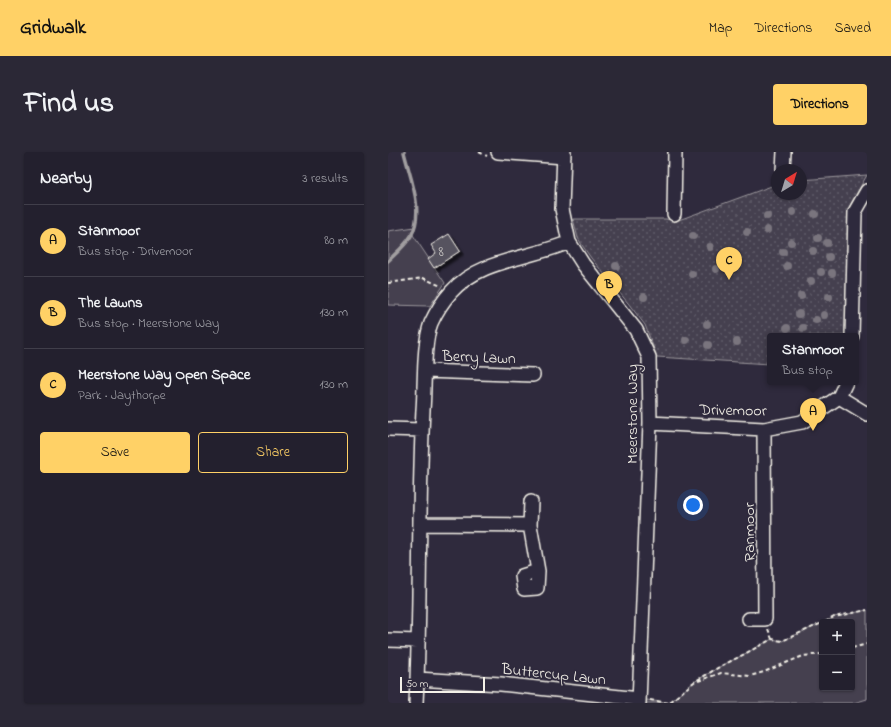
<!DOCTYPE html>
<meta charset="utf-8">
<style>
:root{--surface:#23202e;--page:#2b2836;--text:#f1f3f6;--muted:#a3a3aa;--line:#403e4a;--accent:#ffd166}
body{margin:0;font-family:"Indie Flower",sans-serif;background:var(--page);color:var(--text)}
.controls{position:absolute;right:12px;bottom:12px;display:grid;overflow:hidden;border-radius:4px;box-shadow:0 1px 3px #0004}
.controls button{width:36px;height:36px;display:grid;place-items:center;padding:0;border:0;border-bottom:1px solid var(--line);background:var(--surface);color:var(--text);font:20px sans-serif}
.compass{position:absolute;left:383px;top:12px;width:36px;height:36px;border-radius:50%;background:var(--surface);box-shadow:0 1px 3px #0004;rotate:38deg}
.scale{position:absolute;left:12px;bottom:10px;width:85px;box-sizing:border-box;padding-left:4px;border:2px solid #f4f1e8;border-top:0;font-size:11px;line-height:14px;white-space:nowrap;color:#f4f1e8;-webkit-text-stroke:3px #2f2a3d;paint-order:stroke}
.you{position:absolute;left:305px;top:353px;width:14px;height:14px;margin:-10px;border:3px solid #fff;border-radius:50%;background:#1a73e8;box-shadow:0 0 0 6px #1a73e833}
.badge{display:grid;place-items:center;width:26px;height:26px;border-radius:50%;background:var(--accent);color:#111;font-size:13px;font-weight:700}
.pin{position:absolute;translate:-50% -33px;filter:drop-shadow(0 1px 2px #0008)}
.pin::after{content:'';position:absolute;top:21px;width:14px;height:12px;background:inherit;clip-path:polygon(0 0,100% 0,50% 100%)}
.popup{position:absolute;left:379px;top:181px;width:92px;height:52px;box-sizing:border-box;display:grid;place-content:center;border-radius:4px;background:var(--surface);filter:drop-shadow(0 1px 3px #0005);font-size:13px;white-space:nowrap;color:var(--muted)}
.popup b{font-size:15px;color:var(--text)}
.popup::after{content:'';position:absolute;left:50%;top:100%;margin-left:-8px;border:8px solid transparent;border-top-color:var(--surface)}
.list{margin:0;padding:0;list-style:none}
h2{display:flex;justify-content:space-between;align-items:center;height:52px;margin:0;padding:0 16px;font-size:17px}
h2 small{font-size:13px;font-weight:400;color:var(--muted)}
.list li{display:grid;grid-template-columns:26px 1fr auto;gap:12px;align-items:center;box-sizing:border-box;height:72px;padding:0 16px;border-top:1px solid var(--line)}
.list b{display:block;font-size:15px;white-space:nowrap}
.list p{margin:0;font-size:13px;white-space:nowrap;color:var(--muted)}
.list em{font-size:13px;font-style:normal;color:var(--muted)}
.actions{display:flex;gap:8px;padding:12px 16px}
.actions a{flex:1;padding:9px 0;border:1px solid var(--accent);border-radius:4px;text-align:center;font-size:14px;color:var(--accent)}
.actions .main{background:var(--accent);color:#111}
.map{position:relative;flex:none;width:479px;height:551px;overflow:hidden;border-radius:4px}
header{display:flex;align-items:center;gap:24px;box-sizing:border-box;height:56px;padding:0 20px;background:var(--accent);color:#111}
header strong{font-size:19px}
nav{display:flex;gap:22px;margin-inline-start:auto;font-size:14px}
.intro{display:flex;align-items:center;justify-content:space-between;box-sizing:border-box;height:96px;padding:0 24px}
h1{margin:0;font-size:28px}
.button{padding:10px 18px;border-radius:4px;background:var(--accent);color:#111;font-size:14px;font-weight:700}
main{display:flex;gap:24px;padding:0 24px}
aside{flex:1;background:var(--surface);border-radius:4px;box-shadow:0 1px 3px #0004}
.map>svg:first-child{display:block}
</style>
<header>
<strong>Gridwalk</strong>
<nav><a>Map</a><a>Directions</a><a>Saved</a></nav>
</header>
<div class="intro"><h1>Find us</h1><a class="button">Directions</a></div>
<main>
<aside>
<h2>Nearby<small>3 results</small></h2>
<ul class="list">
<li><span class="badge">A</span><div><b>Stanmoor</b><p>Bus stop · Drivemoor</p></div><em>80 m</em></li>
<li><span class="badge">B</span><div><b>The Lawns</b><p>Bus stop · Meerstone Way</p></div><em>130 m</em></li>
<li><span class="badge">C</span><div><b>Meerstone Way Open Space</b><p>Park · Jaythorpe</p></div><em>130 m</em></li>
</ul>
<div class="actions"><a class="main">Save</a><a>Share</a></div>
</aside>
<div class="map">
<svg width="479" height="551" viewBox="0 0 479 551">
<defs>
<pattern id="park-dots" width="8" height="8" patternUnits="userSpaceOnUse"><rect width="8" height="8" fill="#454050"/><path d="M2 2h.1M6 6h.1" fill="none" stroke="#605c69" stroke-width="1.8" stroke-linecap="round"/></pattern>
<filter id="shadow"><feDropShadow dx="3.5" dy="3.5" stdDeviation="1" flood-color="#0009"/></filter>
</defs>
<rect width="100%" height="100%" fill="#2f2a3d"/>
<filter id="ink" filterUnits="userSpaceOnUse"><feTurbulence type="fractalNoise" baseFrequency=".025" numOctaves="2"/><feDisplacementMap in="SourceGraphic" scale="8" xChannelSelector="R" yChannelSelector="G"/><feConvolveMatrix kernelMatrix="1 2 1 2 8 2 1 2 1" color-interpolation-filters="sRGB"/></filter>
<g filter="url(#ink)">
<path fill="#454050" stroke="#9c989c" d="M27,75L25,83L57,131L42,154L0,153V79Z
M479,458V547L466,551H251V547L281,551L306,530L333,514L351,505L384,487L394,489L434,471V536H464V470H437L446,465Z"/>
<path fill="url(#park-dots)" stroke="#9c989c" d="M479,23L461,55V184H382V212L269,205L257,173L240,151L203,106L194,93L190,86L185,67H278L288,69L389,32V42H413V28Z"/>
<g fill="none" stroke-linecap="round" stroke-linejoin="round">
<path stroke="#a19ea0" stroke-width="3.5" d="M0,109C8,101 17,94 23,84C37,59 22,26 16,0"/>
</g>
<path fill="#56525f" stroke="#f4f1e8" filter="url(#shadow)" d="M61,82L72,99L46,116L40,107L48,101L43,93Z"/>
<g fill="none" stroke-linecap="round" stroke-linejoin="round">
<defs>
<path id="street" d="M110,0L176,5
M176,0L174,57L181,90L195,112L248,178L261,205L262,271L251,551
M395,18L396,0
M286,62L287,0
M464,184L467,60L479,39
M37,219L145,223
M451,245L479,262
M262,271L376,277L414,270L451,245L458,230
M0,277L34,278
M33,372L142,373L150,419L149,436L136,437L134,424L150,419
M142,373L143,350
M361,467H377L376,277
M0,488L30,489
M29,527L113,532L251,547
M28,551C33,453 30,355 35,258C37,234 35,192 43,171C48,160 55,149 63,140C92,107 142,107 181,90"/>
</defs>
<use href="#street" stroke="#f4f1e8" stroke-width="16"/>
<path stroke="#f4f1e8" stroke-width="2" stroke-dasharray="4 3" stroke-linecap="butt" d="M91,0L99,4
M0,131L35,126L53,134
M437,470L446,465L479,458
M380,477L384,487
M464,496L479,492
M310,529L333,521L362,524L376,520L415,504L434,502
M262,548L281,551L306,530L333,514L351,505L384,487L394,489L434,471"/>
<use href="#street" stroke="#2f2a3d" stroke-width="13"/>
</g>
<g fill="#7a757e">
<circle cx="405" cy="60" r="4"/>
<circle cx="427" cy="62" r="4"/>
<circle cx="379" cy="64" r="4"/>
<circle cx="379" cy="78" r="4"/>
<circle cx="359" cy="80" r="4"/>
<circle cx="305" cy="84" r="4"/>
<circle cx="430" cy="86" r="4"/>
<circle cx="403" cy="90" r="4"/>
<circle cx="439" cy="91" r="4"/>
<circle cx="322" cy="95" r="4"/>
<circle cx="425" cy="99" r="4"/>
<circle cx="395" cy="100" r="4"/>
<circle cx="441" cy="105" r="4"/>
<circle cx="228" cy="114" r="4"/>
<circle cx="399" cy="114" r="4"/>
<circle cx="328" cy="117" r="4"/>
<circle cx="433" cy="120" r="4"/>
<circle cx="444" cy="121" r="4"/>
<circle cx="304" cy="122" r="4"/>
<circle cx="423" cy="129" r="4"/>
<circle cx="413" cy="144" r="4"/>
<circle cx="256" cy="145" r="4"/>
<circle cx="441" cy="145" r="4"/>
<circle cx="411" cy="162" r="4"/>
<circle cx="436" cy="163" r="4"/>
<circle cx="428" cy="168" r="4"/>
<circle cx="319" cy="172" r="4"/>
<circle cx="399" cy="176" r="4"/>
<circle cx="415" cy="176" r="4"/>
<circle cx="298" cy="188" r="4"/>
<circle cx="349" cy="190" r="4"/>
<circle cx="320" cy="193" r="4"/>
</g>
</g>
<g text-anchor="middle" stroke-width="3.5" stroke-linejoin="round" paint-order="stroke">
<g font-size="14" fill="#ccc9c6">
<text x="53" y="104">8</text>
</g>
<g font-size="16" fill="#f4f1e8" stroke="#2f2a3d">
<text transform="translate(91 204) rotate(2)" y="6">Berry Lawn</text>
<text transform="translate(345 257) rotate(1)" y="6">Drivemoor</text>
<text transform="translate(243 262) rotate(-90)" y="6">Meerstone Way</text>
<text transform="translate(360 380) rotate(-90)" y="6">Ranmoor</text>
<text transform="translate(166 521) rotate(6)" y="6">Buttercup Lawn</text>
</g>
</g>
</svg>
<div class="controls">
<button>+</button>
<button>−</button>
</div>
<svg class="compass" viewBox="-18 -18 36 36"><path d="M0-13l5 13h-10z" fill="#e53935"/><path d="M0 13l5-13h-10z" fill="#a3a3aa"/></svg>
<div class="scale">50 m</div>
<div class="you"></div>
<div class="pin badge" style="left:425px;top:279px">A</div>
<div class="popup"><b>Stanmoor</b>Bus stop</div>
<div class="pin badge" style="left:221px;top:152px">B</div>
<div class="pin badge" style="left:341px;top:128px">C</div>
</div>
</main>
